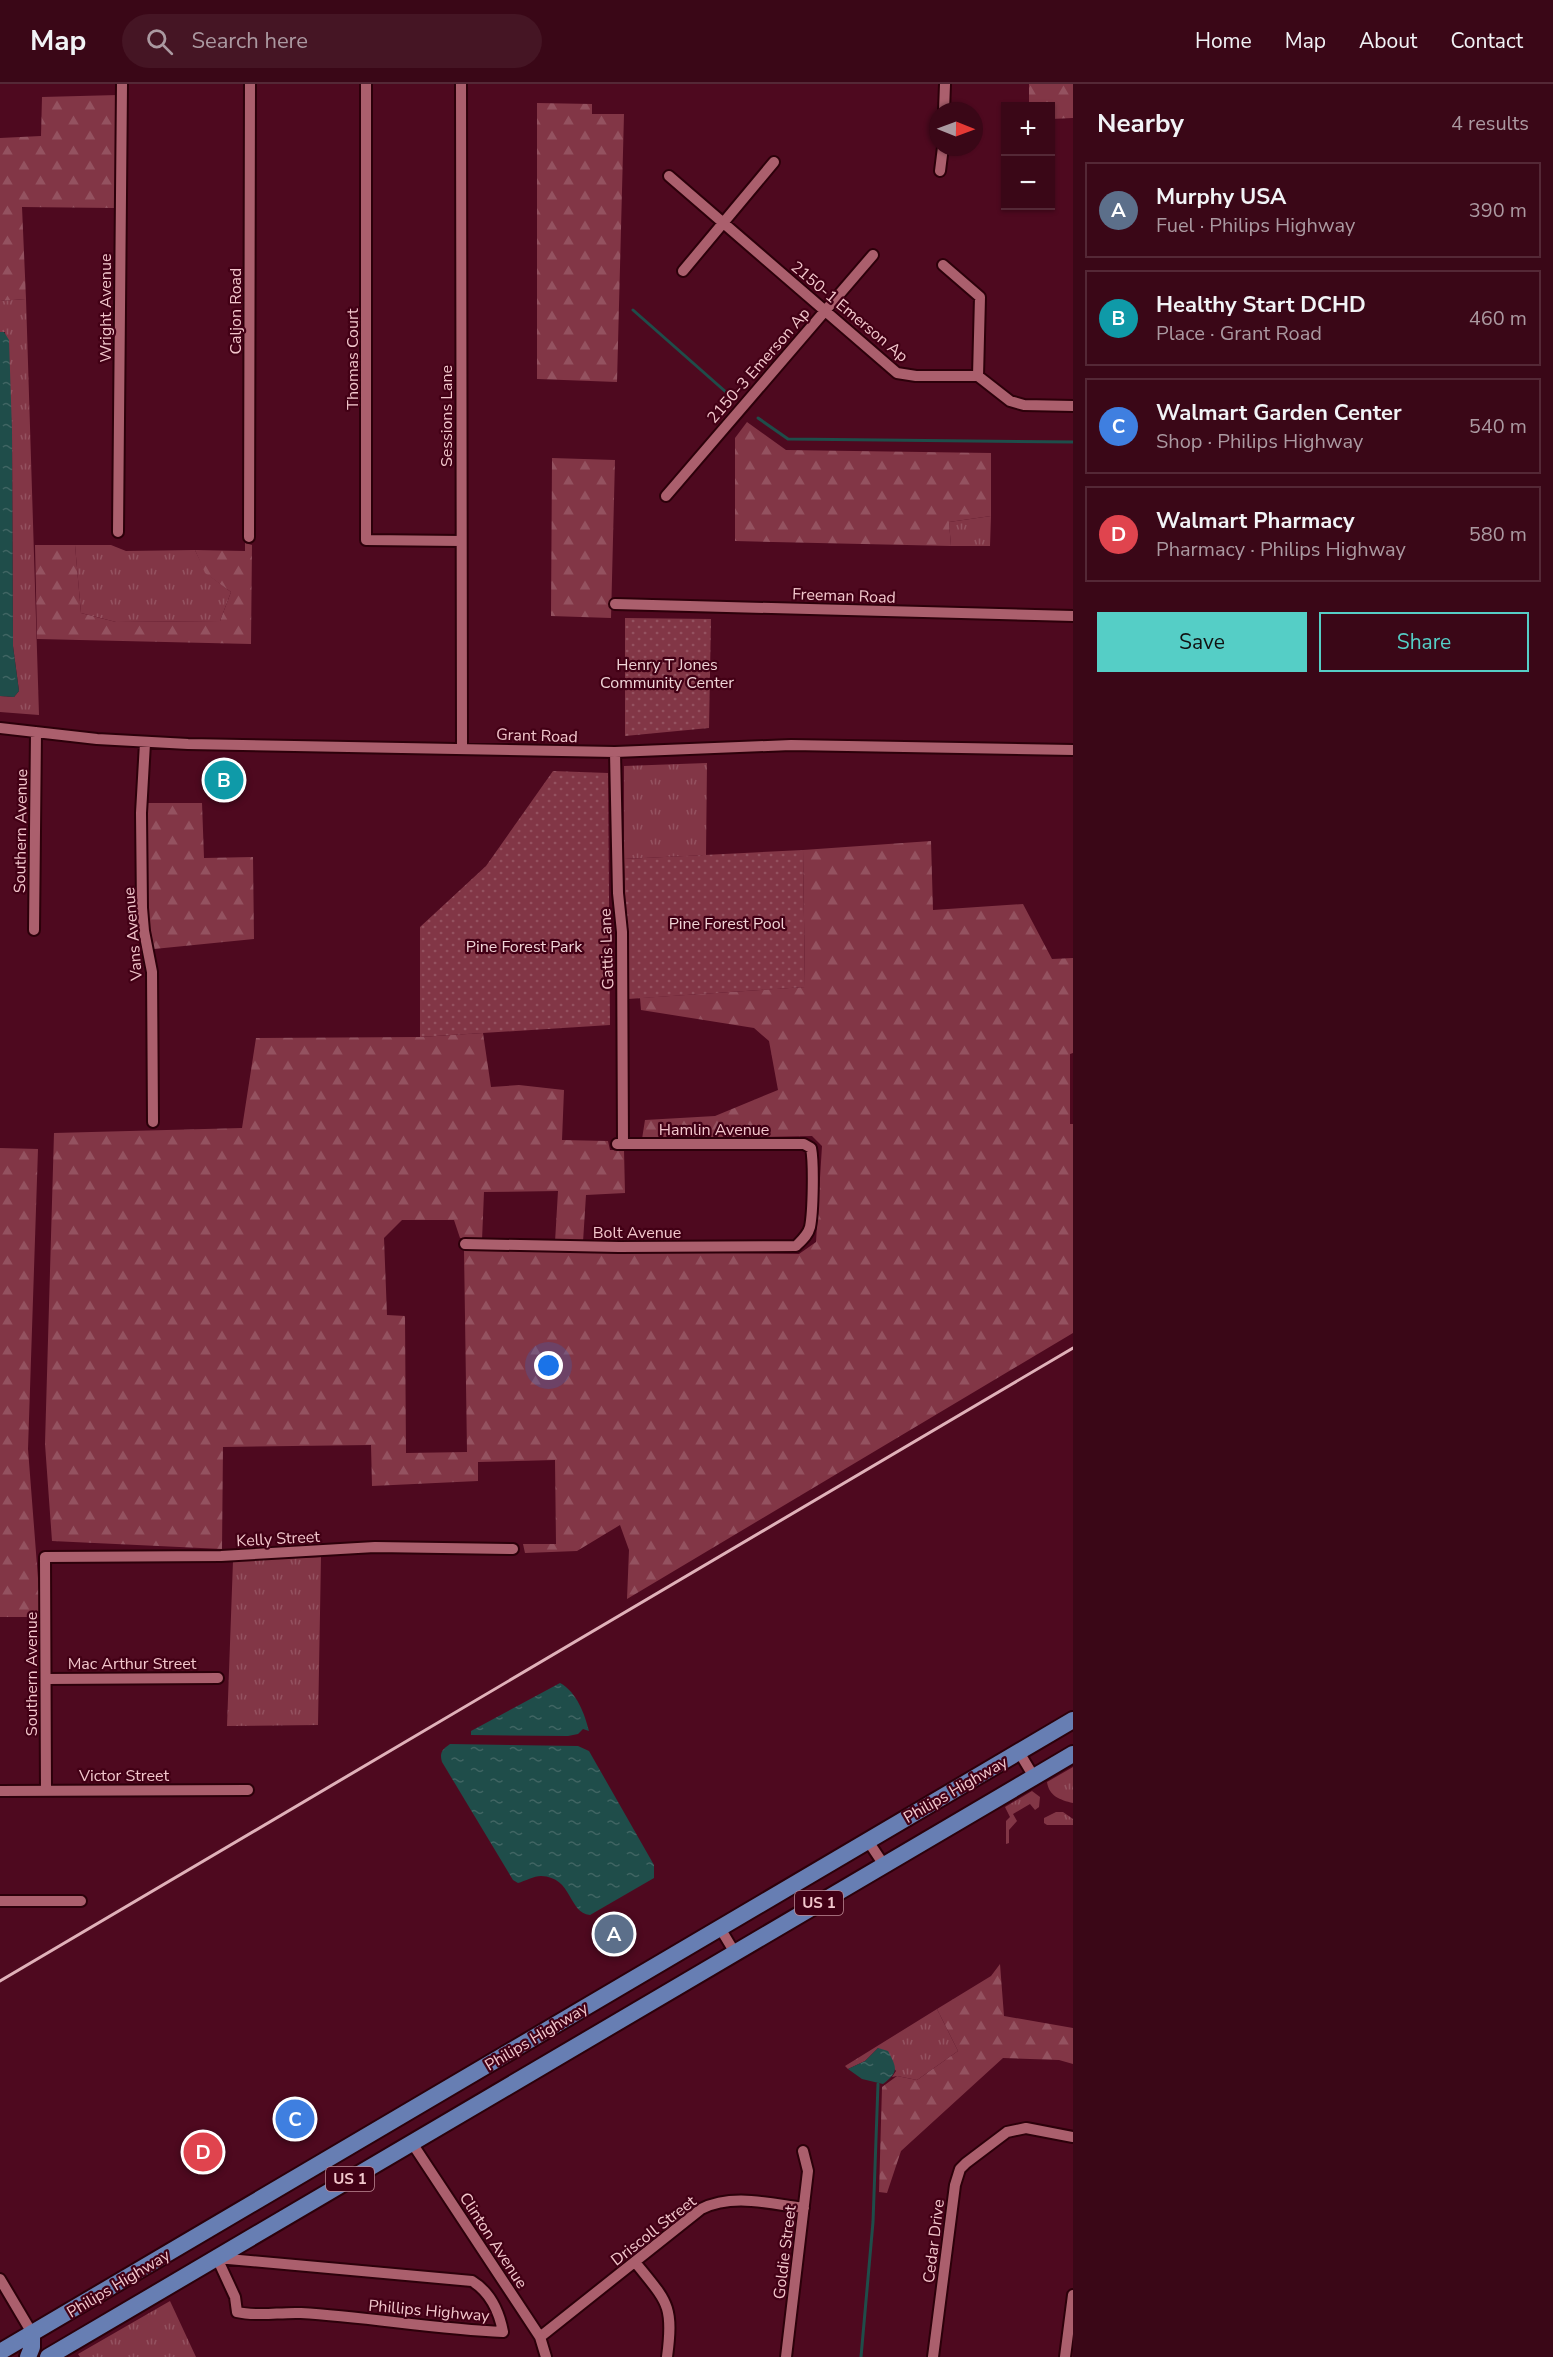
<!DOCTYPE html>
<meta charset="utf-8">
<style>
:root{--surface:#3a0717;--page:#451524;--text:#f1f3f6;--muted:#ab99a1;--line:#542836;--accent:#55cec6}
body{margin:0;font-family:"Nunito Sans",sans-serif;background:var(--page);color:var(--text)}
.controls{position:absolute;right:18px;top:18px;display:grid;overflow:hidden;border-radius:0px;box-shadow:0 2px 4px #0004}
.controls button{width:54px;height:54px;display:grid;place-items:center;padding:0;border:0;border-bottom:2px solid var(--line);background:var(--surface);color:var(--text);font:30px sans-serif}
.compass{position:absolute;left:929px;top:18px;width:54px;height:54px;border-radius:50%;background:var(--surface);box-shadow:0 2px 4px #0004;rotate:91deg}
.you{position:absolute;left:549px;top:1282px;width:21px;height:21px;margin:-15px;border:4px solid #fff;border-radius:50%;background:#1a73e8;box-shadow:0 0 0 9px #1a73e833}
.badge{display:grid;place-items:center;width:39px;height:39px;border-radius:50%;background:var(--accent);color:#fff;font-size:20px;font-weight:700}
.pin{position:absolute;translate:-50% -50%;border:3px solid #fff;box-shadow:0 2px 6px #0006}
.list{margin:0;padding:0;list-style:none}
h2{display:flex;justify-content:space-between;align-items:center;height:78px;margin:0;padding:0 24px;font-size:26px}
h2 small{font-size:20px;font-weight:400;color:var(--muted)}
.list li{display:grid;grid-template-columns:39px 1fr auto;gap:18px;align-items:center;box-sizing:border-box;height:96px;margin:0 12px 12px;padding:0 12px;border:2px solid var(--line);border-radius:0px}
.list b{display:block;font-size:22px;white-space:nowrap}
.list p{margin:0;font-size:20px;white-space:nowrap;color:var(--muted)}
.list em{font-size:20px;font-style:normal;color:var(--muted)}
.actions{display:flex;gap:12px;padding:18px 24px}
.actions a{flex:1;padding:14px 0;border:2px solid var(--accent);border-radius:0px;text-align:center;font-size:21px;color:var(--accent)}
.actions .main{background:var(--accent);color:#111}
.icon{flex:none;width:33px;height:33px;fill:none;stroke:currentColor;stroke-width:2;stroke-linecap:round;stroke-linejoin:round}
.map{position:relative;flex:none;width:1073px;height:2273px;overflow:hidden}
header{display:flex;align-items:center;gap:36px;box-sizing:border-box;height:84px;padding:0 30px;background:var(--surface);border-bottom:2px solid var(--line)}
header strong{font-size:28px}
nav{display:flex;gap:33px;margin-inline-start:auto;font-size:21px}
.search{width:420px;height:54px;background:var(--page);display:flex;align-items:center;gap:15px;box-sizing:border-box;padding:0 21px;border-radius:33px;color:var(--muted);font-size:22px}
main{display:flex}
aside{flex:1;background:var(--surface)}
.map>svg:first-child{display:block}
</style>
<header>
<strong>Map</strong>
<div class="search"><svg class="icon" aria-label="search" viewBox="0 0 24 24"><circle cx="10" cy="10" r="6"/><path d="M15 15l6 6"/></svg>Search here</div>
<nav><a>Home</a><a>Map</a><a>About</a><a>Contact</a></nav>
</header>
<main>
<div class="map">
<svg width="1073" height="2273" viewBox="0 0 1073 2273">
<defs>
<pattern id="grass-tufts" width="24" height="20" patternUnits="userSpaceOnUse" patternTransform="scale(1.5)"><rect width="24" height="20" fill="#823646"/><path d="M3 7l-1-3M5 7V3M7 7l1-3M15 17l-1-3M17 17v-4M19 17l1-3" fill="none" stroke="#945260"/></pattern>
<pattern id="forest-firs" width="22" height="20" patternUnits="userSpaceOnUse" patternTransform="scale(1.5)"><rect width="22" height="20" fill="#823646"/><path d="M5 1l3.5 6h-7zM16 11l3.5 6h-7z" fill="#945260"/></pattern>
<pattern id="park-dots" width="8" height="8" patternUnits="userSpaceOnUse" patternTransform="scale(1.5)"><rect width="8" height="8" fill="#823646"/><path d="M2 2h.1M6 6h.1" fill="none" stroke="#945260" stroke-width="1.8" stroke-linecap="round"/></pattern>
<pattern id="water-ripples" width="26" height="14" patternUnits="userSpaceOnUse" patternTransform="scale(1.5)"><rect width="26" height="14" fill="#1f4d4a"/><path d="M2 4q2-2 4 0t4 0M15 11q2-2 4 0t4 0" fill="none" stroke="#406563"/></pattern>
</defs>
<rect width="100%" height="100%" fill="#4e091f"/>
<path fill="url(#grass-tufts)" d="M26,215L39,631L0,628V612L14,613L19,607L13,562L12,347L5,248H0V217Z
M991,432L990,462H951L949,438Z
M75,461H111L126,467L195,466L206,489L231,508L220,537L116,538L81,529Z
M707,679L706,771L624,775V682Z
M321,1473L318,1641L227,1642L233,1477Z
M1073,1683V1719C1060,1716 1049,1712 1047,1698Z
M1032,1707L1040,1713L1039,1723L1035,1726L1030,1720L1013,1730L1017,1737L1009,1746V1759L1006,1760V1737L1010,1733L1005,1723Z
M1063,1728L1073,1735V1741H1047L1044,1739V1734L1056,1728Z
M937,1925L958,1967L917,1996L897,1992L892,1993L896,1987L878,1964L865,1977L848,1985L845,1982Z
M170,2217L196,2273H80L78,2270Z"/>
<path fill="url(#forest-firs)" d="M1029,0H1073V34L1051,35L1050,22H1029Z
M118,11L114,124L22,123L26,215L0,217V54L41,52L42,13Z
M537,19L592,20V30H624L617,298L537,295Z
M747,338L786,366L991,369V432L949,438L951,462L735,457V354Z
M552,374L615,376L611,534L551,532Z
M245,459L252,461L251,560L37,555L35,461H75L81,529L116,538L220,537L231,508L205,489L195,466L245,467Z
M147,719H202L204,774L253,773L254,855L154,865L147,828Z
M931,757L933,826L1023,820L1052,875L1073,874V969L1070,970V1040H1073V1249L627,1515L629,1466L620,1441L577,1467L525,1469L523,1460H556L555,1376L478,1378V1397L372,1402L371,1361L223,1363L222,1465L52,1457L45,1360L54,1049L242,1044L256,954L420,953L483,949L491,1003L519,1001L564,1006L562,1056L608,1057L610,1066H624L625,1109L586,1111L583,1158H555L558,1107L484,1108L482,1156L460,1154L454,1136H402L384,1154L387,1231L405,1232L406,1369L467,1368L464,1166L799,1170L816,1158L822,1062L812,1052L642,1055L645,1036L715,1032L778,1006L769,957L754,944L641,926L640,914L805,903L803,766Z
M0,1064L38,1065L28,1365L41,1533H0Z
M1000,1880L1004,1932L1073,1944V1980L1059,1976L1003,1974L901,2067L887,2109L879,2108L882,2003L897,1992L917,1996L958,1967L937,1925L991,1892Z"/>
<path fill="url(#park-dots)" d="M625,534L711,535L709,644L625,652Z
M553,687L608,689L610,941L420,953V843L486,782Z
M803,766L805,903L628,915L624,775Z"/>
<path fill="url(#water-ripples)" d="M0,248H4L9,256L12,347L13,562L19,607L14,613L0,612Z
M560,1599C577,1608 585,1631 589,1647L583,1645L578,1650L568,1652L471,1651V1647Z
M450,1660L578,1662L589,1667L654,1781V1794L590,1831C568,1829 573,1793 541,1792C534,1792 525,1797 518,1799L513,1796L442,1678C439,1668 443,1665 450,1660Z
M878,1964L888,1967C897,1984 899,1988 883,2000L862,1995L848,1985L865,1977Z"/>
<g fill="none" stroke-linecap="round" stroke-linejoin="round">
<path stroke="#1f4d4a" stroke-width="3" d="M633,226L735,316
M758,334L788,355L1073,358
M861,2273L873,2138L878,2000"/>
<defs>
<path id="street" d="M366,0V456L461,457
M461,0L462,664
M944,27L945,0
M940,87L943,63
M669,92L897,289L916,292H978L1010,317L1024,321L1073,322
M943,181L980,213L978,292
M683,187L774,78
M666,412L873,171
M118,448L122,0
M249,453L250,0
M615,520L1073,532
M0,644L97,655L188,660L615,668L791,661L1073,666
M145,659L141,729L142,824L144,847L152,888L153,1038
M615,668L618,809L622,848L623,1060
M34,846L36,648
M465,1160L619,1163L796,1162C802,1156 808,1151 810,1143C813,1128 814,1079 811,1064L804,1060H617
M46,1595L218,1594
M1019,1668L1034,1693
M0,1707L248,1706
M46,1707L45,1473L221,1472L375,1463L513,1465
M868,1757L884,1781
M0,1817H81
M720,1844L735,1869
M412,2059L540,2253L546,2273
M217,2174L472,2197C490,2208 499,2227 503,2248C435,2245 369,2233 301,2229C279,2228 259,2233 237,2228L235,2213Z
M635,2178C667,2218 674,2220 667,2273
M0,2195L32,2249
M540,2253L701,2125C733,2109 770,2120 804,2124
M786,2273L808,2087L803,2067
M933,2273L955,2101L960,2085L966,2079L1007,2048L1026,2044L1073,2053
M1065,2273L1073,2211"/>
<path id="primary" d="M0,2268L1073,1636
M28,2273L32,2263V2249
M48,2273L1073,1670"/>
</defs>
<use href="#street" stroke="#2c000a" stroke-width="14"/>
<use href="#primary" stroke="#2c000a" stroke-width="20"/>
<use href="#street" stroke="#ab5f6d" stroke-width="10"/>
<use href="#primary" stroke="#677eb3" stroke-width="16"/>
<path stroke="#e0b1b9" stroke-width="3" d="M0,1897L1073,1264"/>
</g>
<g text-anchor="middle" stroke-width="4.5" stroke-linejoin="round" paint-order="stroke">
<g fill="#420015" stroke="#be8b96" stroke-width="1.5">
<rect x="795" y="1807" width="48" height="24" rx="4.5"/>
<rect x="326" y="2083" width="48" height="24" rx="4.5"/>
</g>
<g font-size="15" font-weight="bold" fill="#f3c7cd">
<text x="819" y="1824">US 1</text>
<text x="350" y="2100">US 1</text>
</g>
<g font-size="16" fill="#f3c7cd" stroke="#420015">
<text transform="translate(105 224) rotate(-90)" y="6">Wright Avenue</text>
<text transform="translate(235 227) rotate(-90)" y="6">Caljon Road</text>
<text transform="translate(850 227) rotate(40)" y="6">2150-1 Emerson Ap</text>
<text transform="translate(352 275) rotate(-90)" y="6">Thomas Court</text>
<text transform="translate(758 281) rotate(-49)" y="6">2150-3 Emerson Ap</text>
<text transform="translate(446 332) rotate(-90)" y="6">Sessions Lane</text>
<text transform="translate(844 511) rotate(2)" y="6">Freeman Road</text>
<text transform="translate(537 651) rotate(2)" y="6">Grant Road</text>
<text transform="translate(20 747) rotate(-89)" y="6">Southern Avenue</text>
<text transform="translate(132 850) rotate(-95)" y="6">Vans Avenue</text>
<text transform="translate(606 865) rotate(-92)" y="6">Gattis Lane</text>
<text x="714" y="1051">Hamlin Avenue</text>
<text x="637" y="1154">Bolt Avenue</text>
<text transform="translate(278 1454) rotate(-3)" y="6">Kelly Street</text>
<text x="132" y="1585">Mac Arthur Street</text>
<text transform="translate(31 1590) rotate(-90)" y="6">Southern Avenue</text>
<text x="124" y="1697">Victor Street</text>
<text transform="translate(955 1705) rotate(-30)" y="6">Philips Highway</text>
<text transform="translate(536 1952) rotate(-31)" y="6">Philips Highway</text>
<text transform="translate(653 2146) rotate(-38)" y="6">Driscoll Street</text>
<text transform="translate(494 2156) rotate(57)" y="6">Clinton Avenue</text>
<text transform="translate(933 2157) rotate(-83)" y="6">Cedar Drive</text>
<text transform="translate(784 2168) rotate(-83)" y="6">Goldie Street</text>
<text transform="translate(118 2199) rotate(-31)" y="6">Philips Highway</text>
<text transform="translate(429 2226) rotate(5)" y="6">Phillips Highway</text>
</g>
<g font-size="16" fill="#f0d4d7" stroke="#420015">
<text x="667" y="586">Henry T Jones<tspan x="667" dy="18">Community Center</tspan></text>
<text x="727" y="845">Pine Forest Pool</text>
<text x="524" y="868">Pine Forest Park</text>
</g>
</g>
</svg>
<div class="controls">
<button>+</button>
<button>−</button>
</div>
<svg class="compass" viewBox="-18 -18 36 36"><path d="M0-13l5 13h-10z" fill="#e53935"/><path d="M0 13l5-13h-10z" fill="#ab99a1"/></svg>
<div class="you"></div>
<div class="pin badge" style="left:614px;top:1850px;background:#5c6f8a">A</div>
<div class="pin badge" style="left:224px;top:696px;background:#0f9aa8">B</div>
<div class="pin badge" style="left:295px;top:2035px;background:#3f7fe0">C</div>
<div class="pin badge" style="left:203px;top:2068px;background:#e0444e">D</div>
</div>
<aside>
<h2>Nearby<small>4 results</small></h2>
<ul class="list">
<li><span class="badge" style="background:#5c6f8a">A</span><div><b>Murphy USA</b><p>Fuel · Philips Highway</p></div><em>390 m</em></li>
<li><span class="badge" style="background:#0f9aa8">B</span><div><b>Healthy Start DCHD</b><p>Place · Grant Road</p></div><em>460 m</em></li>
<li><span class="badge" style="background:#3f7fe0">C</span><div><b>Walmart Garden Center</b><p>Shop · Philips Highway</p></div><em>540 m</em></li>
<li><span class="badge" style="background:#e0444e">D</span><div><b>Walmart Pharmacy</b><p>Pharmacy · Philips Highway</p></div><em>580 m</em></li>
</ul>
<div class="actions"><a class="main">Save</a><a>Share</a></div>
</aside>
</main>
